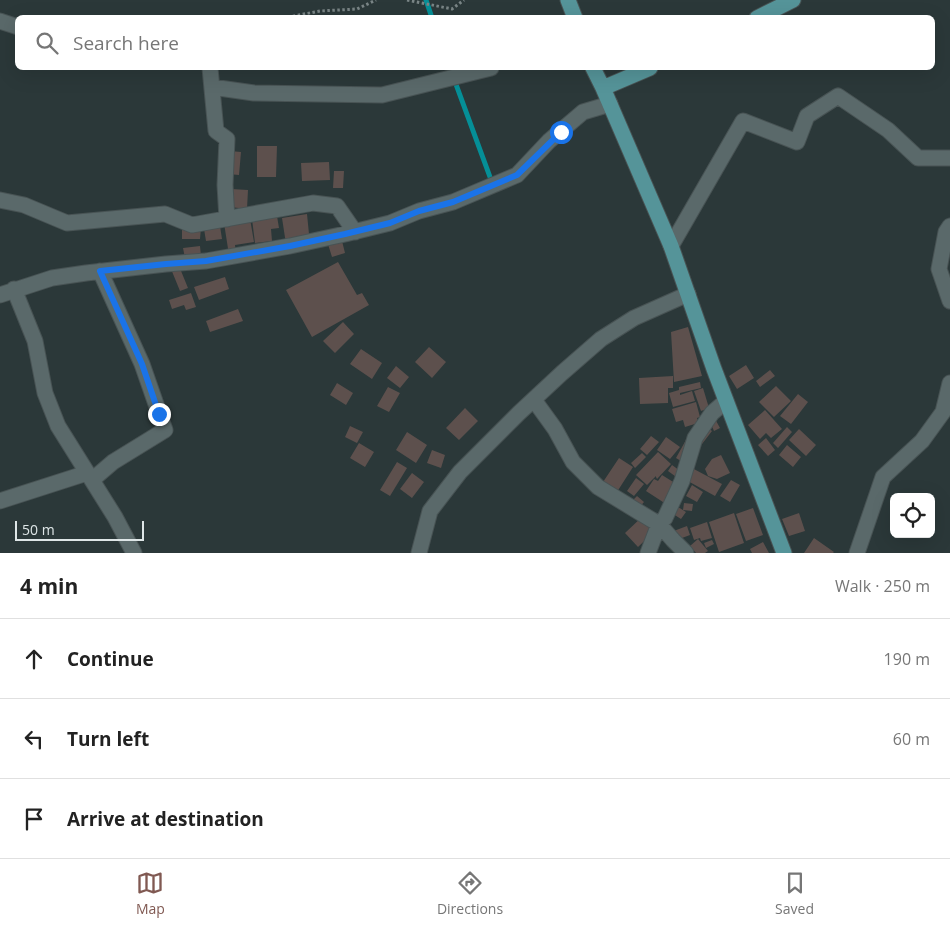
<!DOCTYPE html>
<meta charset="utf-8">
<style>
:root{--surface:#fff;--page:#f6f6f6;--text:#222;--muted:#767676;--line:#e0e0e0;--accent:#805952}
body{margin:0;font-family:"Open Sans",sans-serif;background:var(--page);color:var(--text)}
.controls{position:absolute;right:15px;bottom:15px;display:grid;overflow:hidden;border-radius:8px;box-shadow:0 5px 20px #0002}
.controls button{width:45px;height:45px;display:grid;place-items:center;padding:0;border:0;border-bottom:1px solid var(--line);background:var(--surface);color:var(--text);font:25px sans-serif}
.scale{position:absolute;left:15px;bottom:12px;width:129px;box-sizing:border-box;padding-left:5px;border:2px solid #dee6e7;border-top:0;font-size:14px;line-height:18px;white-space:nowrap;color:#dee6e7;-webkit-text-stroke:4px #2b3839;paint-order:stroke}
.stop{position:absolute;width:15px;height:15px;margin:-11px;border:4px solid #1a73e8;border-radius:50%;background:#fff}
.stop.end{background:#1a73e8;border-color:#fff;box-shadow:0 1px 5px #0008}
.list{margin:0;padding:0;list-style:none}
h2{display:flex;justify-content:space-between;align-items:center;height:65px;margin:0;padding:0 20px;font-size:21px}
h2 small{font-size:16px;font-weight:400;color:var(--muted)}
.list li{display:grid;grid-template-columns:32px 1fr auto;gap:15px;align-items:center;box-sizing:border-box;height:80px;padding:0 20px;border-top:1px solid var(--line)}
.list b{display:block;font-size:19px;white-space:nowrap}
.list em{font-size:16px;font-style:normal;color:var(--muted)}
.icon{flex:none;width:28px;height:28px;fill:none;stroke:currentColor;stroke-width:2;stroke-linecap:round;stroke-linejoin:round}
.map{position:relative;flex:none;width:950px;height:553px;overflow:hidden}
.search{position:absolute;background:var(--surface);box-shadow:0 5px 20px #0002;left:15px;right:15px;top:15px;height:55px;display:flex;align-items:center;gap:12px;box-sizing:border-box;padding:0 18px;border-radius:8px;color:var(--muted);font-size:19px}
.sheet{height:305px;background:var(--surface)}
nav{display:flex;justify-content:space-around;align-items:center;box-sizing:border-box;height:70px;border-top:1px solid var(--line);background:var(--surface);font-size:14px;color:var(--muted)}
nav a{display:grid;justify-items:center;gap:2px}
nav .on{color:var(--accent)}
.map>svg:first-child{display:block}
</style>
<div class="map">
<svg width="950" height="553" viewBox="0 0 950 553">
<rect width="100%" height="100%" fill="#2b3839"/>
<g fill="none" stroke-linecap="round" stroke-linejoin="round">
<path stroke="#058f97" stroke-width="5" d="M426,0L432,18
M450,68L490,177"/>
</g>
<path fill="#5d504d" d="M257,146H277L276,177H257Z
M230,151L241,152L239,175L228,174Z
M329,162L330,180L302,181L301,163Z
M334,171H344L343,188H333Z
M231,189L248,190L247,209L230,207Z
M307,214L309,234L318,233L286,244L282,218Z
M277,216L279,228L271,229L272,241L255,243L252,219Z
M250,219L254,242L235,245L236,254L229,255L224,223Z
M220,226L222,239L206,241L204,229Z
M182,227L201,228L200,239H182Z
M341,237L345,253L332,257L327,241Z
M200,246L201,256L185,258L183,248Z
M338,262L357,295L362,293L369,305L312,337L286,290Z
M179,266L188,288L180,291L171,269Z
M225,277L229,289L199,300L194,287Z
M191,293L196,307L186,310L184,305L172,309L169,300Z
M238,309L243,321L210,332L206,321Z
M343,322L354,334L335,353L323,341Z
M688,327L702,376L674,382L671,332Z
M429,347L446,362L432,378L415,362Z
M361,349L382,363L372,379L350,364Z
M746,365L754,378L737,389L729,376Z
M396,366L409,377L400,388L387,378Z
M770,370L775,376L760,387L756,381Z
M673,376V388H668V403L640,404L639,378Z
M700,382L701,388L680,393V395L692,391L695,401L673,407L669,393L679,390V387Z
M337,383L353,393L346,405L330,395Z
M776,386L791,401L774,417L759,402Z
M388,387L400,393L389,412L377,406Z
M703,388L709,408L701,411L694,391Z
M798,394L808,402L791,424L780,416Z
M696,402L700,417L697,418L698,423L685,427L683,420L676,422L672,409Z
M465,408L478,421L459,440L446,428Z
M765,410L782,429L771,438L766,433L760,439L748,425Z
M714,417L720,428L714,431L709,420Z
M350,426L363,432L357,443L345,437Z
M706,426L712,431L702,444L696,439Z
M787,427L792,432L778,448L773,443Z
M799,429L816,445L806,456L789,440Z
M407,432L427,445L416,463L396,450Z
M651,436L659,442L647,455L640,449Z
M666,437L680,447L670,459L657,450Z
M687,438L681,461L676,458Z
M766,438L775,450L768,456L758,445Z
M359,443L374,452L365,467L350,458Z
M787,445L801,457L793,467L779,455Z
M432,450L445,455L441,468L427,463Z
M658,452L671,464L657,479L656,477V476L647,485L636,475Z
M642,453L646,457L635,468L631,463Z
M721,455L730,473L717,479L708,476L705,469L712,459Z
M619,458L633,467L615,495L601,485Z
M397,462L407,468L390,496L380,490Z
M672,465L683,473L679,479L668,471Z
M692,468L722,484L715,496L686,480Z
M412,473L424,482L412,498L400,489Z
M662,475L678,485L666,504L646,491L654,479L658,481Z
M636,478L644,484L634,496L627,491Z
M731,480L740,485L730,502L720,496Z
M692,485L703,492L697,502L686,496Z
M637,496L644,502L638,509L631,502Z
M684,503L693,504L692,511L683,510Z
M675,505L686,512L681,519L670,512Z
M753,508L763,535L746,541L736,514Z
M734,513L744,543L719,552L709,522Z
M799,513L805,531L789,536L782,519Z
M643,516L656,530L638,547L625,533Z
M707,522L712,538L701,541L700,538L694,540L690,528Z
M687,526L690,535L674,541L671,532Z
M814,538L834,552L833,553H804Z
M698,539L708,551L705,553H696L690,546Z
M712,540L714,544L706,548L704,543Z
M763,542L769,553H752L750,549Z"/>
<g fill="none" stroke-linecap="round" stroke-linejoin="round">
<defs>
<path id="minor" d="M0,21L18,27
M210,68L216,131L227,139L225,185L227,219
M212,87L254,93L382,95L491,68
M0,200L24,205L67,223L165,214L192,225L313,203L337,206L355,232
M950,226L946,232L939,269L950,301
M671,246L743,121L797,142L807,116L838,96L888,130L918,158H950
M14,289L35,341L45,393L58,426L115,517L134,553
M0,295L52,278L86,273L166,264L206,261L290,246L345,234L390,223L419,211L453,202L517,175L549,141L583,112L610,104
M534,400L555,429L573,462L598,487L652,520L659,524L673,540L686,553
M92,480L113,462L165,430L142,364L100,271
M0,501L87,473
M419,553L430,511L460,472L519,413L562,373L601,339L634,318L688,294
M648,553L659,524L665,518L682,481L695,438L712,413L726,401
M857,553L883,477L922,441L943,412L950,383"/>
<path id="major" d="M568,0L575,18
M757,18L793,0
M593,68L603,88L671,246L714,369L784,553
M603,88L650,68"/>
</defs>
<use href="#minor" stroke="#485354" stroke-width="17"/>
<use href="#major" stroke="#485354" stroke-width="17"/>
<path stroke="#7a8586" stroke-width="3" stroke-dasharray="2.5 2.5" stroke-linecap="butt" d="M407,0L452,9L464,0
M283,18L320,11L357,9L376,0"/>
<use href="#minor" stroke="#5a696a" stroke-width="15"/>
<use href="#major" stroke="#559499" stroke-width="15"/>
</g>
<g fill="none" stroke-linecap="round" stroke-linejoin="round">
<path stroke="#1a73e8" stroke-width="6" d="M159,414L142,364L100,271L166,264L206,261L290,246L345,234L390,223L419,211L453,202L517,175L561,132"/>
</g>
</svg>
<div class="controls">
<button><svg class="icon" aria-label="locate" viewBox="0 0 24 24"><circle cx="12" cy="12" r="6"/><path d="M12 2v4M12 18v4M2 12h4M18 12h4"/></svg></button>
</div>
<div class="scale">50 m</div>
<div class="stop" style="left:561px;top:132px"></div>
<div class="stop end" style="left:159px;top:414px"></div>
<div class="search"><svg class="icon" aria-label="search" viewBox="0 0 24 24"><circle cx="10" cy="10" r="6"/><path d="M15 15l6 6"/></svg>Search here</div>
</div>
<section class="sheet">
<h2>4 min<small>Walk · 250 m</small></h2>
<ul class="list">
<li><svg class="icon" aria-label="ahead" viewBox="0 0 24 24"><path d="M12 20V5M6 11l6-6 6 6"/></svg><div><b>Continue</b></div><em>190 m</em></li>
<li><svg class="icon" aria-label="left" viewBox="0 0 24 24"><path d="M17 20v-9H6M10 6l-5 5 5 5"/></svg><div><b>Turn left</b></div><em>60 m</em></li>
<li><svg class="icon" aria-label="arrive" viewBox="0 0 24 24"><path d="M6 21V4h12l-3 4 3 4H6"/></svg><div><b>Arrive at destination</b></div></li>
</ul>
</section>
<nav>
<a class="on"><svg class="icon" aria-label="map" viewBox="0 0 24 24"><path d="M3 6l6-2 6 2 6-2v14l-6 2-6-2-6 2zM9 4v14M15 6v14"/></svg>Map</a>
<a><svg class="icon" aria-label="directions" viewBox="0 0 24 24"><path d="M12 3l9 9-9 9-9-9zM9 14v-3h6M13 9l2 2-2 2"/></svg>Directions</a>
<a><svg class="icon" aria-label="saved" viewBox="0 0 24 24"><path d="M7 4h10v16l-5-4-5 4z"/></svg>Saved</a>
</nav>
